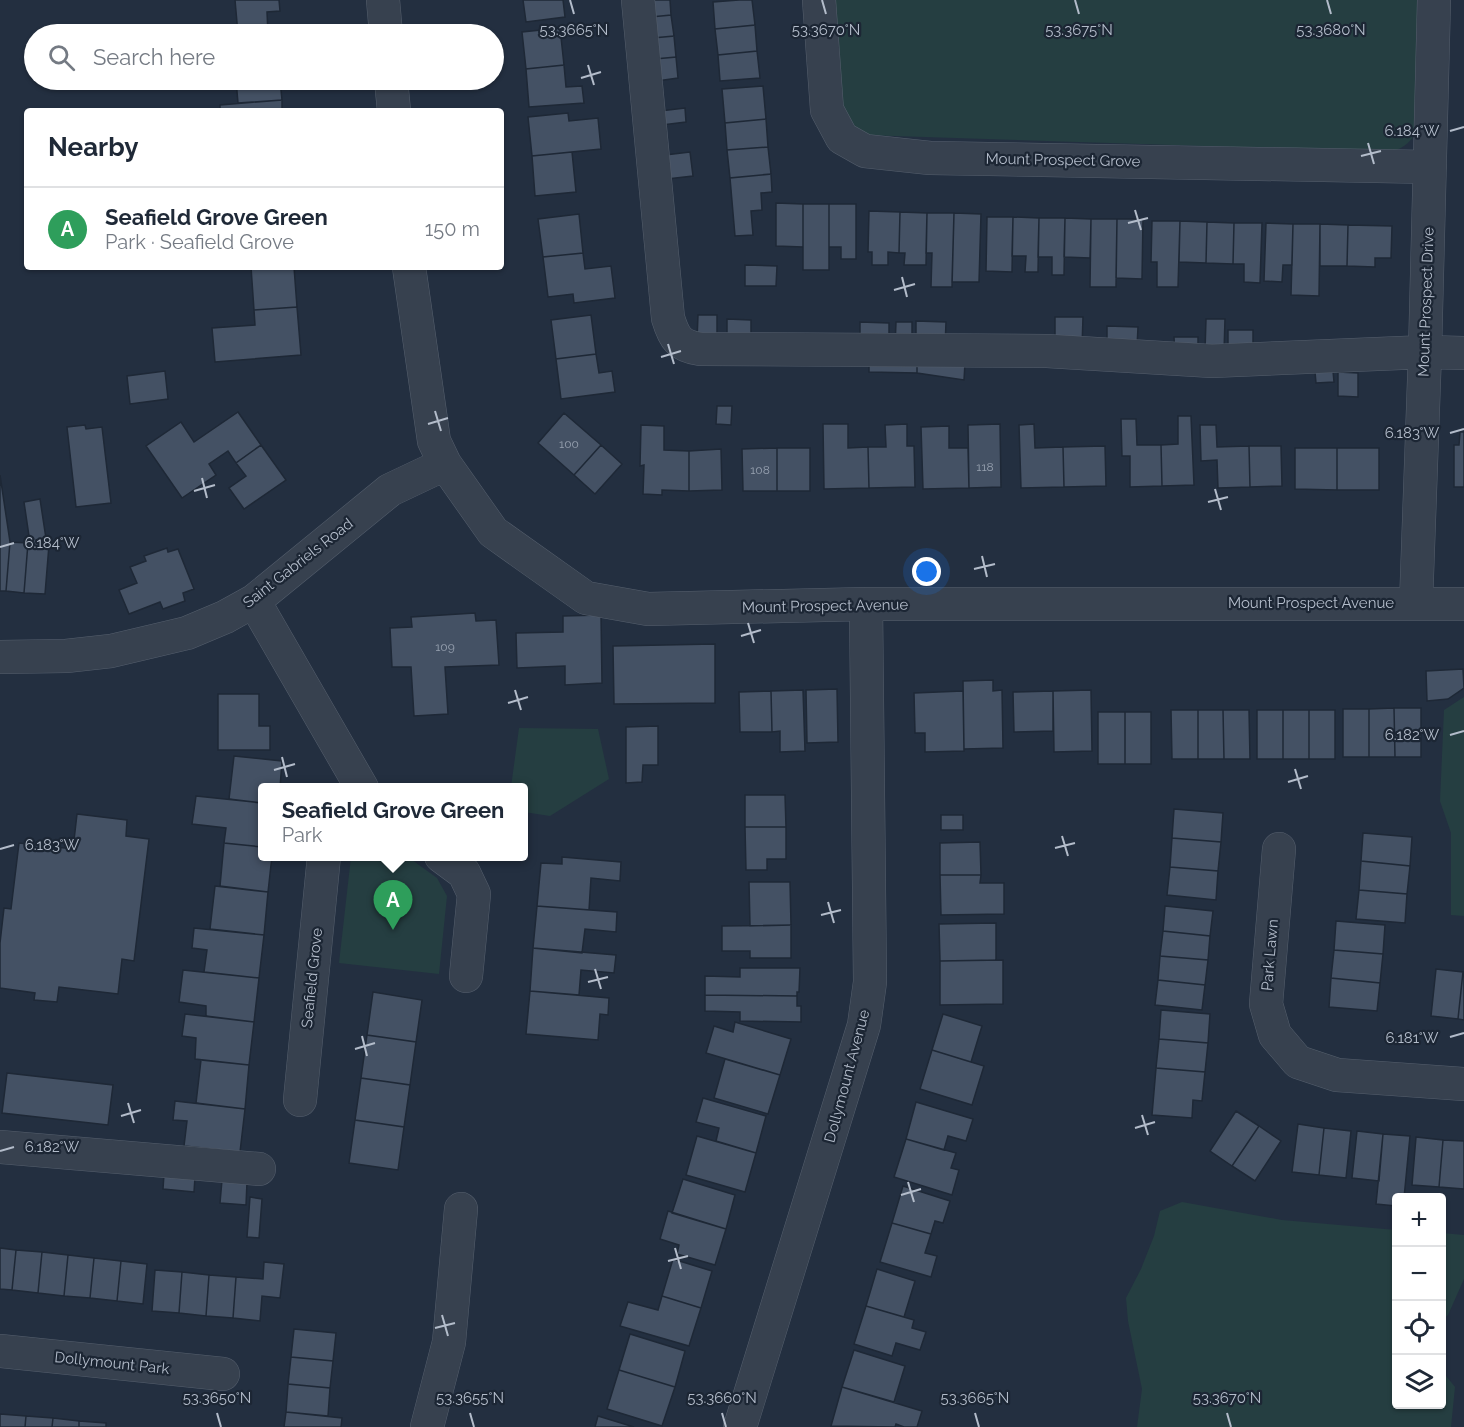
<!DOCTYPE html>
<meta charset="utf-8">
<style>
:root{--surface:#fff;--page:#f2f2f3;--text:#1f2937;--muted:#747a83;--line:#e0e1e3;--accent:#4d6891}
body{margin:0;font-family:Raleway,sans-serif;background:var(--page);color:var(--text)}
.controls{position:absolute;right:18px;bottom:18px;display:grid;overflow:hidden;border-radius:6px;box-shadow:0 2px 4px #0004}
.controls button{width:54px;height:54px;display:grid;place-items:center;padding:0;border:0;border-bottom:2px solid var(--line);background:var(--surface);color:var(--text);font:30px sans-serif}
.you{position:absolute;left:927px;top:572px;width:21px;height:21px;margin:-15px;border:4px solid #fff;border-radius:50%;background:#1a73e8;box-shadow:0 0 0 9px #1a73e833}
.badge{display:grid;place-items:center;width:39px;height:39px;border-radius:50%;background:var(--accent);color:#fff;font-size:20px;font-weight:700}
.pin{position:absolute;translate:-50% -50px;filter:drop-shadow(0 2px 3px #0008)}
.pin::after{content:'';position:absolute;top:32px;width:21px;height:18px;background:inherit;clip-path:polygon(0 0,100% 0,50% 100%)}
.popup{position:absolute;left:258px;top:783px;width:270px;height:78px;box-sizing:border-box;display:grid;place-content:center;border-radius:6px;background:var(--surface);filter:drop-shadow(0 2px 4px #0005);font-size:20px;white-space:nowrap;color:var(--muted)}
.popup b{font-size:22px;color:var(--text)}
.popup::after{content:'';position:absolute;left:50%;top:100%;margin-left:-12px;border:12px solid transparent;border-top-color:var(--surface)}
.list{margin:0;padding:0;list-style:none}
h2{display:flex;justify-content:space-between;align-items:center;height:78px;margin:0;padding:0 24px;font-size:26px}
h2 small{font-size:20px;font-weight:400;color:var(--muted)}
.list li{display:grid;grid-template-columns:39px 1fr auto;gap:18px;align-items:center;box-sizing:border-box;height:84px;padding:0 24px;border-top:2px solid var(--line)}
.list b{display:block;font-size:22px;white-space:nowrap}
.list p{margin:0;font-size:20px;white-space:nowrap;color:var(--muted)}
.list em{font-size:20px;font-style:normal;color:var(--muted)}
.icon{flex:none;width:33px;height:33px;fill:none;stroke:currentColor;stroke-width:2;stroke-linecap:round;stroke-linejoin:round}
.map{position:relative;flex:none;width:1464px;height:1427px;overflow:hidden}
.search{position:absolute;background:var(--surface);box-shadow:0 2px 4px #0004;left:24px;top:24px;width:480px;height:66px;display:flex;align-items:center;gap:15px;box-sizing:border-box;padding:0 21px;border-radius:33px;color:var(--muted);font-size:22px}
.panel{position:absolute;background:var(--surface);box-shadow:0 2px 4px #0004;left:24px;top:108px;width:480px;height:162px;border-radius:6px}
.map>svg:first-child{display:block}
</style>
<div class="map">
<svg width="1464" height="1427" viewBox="0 0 1464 1427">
<rect width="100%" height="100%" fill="#232f40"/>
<path fill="#253e41" d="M829,0H1419L1414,136C1405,148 1397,151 1383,152L863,135L845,121Z
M1464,697V916L1451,915V833L1440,801L1444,710Z
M519,728L598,729L609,779L550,816L524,812V788L511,787Z
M351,857H408L437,878L447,896L439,974L339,963Z
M1182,1202L1282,1220L1396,1230V1404H1442V1371L1455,1387L1451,1427H1137L1142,1389L1128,1321L1126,1298L1141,1269L1154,1236L1160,1211Z
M1442,1233L1464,1235V1279L1448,1315L1442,1320Z"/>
<path fill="#445164" stroke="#1e2836" stroke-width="1.5" d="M235,0H279L280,11L267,12L268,34H238Z
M523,0H563L565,17L526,22Z
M649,0H670L671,15L651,17Z
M739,0H752L755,25L715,29L713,2Z
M671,15L674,36L653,38L651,17Z
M755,25L757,51L718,55L715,29Z
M560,28L564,65L526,69L522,32Z
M674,36L676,57L655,59L653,38Z
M757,51L760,78L720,81L718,55Z
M676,57L678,78L657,81L655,59Z
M564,65L566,87L582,86L584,103L529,107L526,69Z
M236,80H280L282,100L238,103Z
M763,86L766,119L725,123L722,89Z
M282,100V111H220V105Z
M685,108L686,122L662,125L660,111Z
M568,113L569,121L598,118L601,149L532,156L528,117Z
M766,119L768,147L727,150L725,123Z
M768,147L771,174L730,178L727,150Z
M572,152L576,192L535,196L532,156Z
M690,152L693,176L667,179L665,155Z
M771,174L772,192L761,193L762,210L751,211L753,235L735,236L730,178Z
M776,203L803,204V247L776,246Z
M803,204H829V270H803Z
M829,204H856V259H841V247H829Z
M869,211L900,212L899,253L888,252V265H872V252H868Z
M900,212L927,213L926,265H904L905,253H899Z
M927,213H954L952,287H931L932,253H926Z
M954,213L981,214L979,282H952Z
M579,214L583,253L543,257L538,219Z
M987,217H1013L1012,272L986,271Z
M1013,217L1039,218L1038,272H1025L1026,256H1012Z
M1039,218H1065L1064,275H1052V257H1038Z
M1065,218L1091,219L1090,258L1064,257Z
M1091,219H1117L1116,287H1090Z
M1117,219H1143L1142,279L1116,278Z
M1152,221H1180L1178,287H1157V262H1151Z
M1180,221L1207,222L1206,263L1179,262Z
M1207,222L1234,223L1233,264L1206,263Z
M1234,223H1262L1260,283L1244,282V264H1233Z
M1266,223L1293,224L1292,265H1283L1282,282L1264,281Z
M1293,224H1320L1319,296L1291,295Z
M1320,224L1348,225L1347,266H1320Z
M1348,225L1392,226L1391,258H1375V267L1347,266Z
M583,253L585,269L611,266L615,298L574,303L573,294L548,297L543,257Z
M745,265L777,266L776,286H745Z
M251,267H294L297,307L254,310Z
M297,307L301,355L215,362L212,328L255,325L254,310Z
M591,315L596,354L556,359L551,320Z
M698,315H717V340H697Z
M1055,317H1083L1082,347H1055Z
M727,319L751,320V342H727Z
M1206,319H1225L1224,352L1205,351Z
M916,321L946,322L945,348L916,347Z
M860,322L889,323V346H860Z
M896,322H912V347H895Z
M1107,326L1138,327L1137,347H1107Z
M1228,330H1253V353H1228Z
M1174,337H1198V354H1175Z
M596,354L599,373L612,371L615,392L561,399L556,359Z
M869,355L917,356V373L869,372Z
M917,356L965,363L964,380L917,373Z
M165,371L168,399L130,404L127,376Z
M1333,371L1334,382L1316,383L1315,372Z
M1338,372L1358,373V397L1338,396Z
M717,406H732L731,425L716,424Z
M238,412L261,445L236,463L228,451L209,464L216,475L182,498L146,446L181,422L194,442Z
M564,413L601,445L574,475L538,443Z
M1178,416H1191L1194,485L1162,486L1161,445L1178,444Z
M1121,419H1136L1137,445H1161L1162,486L1130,487V456H1122Z
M823,424H848V448L868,447L869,488L824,489Z
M907,424V446H914L915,487L869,488L868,447H886L885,425Z
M1000,424L1001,487L969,488L968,425Z
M1034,424L1035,448L1063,447L1064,487L1021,488L1019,425Z
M85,425L86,429L102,427L111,503L76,507L67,427Z
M641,425L664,426V450L689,451V491L662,490V495L643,494L644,465L640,466Z
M1200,425H1216L1217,447L1249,446L1250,487L1218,488L1217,460L1201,461Z
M949,426V448H968L969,488L923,489L921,427Z
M1460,432H1464V487H1454V445H1459Z
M261,445L286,480L244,509L229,488L246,476L236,463Z
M601,445L622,464L595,494L574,475Z
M1105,446L1106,486L1064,487L1063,447Z
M1249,446H1281L1282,486L1250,487Z
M777,448H810V491H777Z
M777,448V491H743L742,449Z
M1295,448H1337V490L1295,489Z
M1337,448H1379V490H1337Z
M721,449L722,490L689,491V451Z
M0,475L10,542L6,591H0Z
M40,499L47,545H49L45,594L24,593L28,543H30L24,502Z
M10,542L28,543L24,593L6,591Z
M167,548L168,552L178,549L194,589L183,593L185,601L163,609L160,602L129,614L119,590L137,583L130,567L146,561L144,556Z
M475,613L476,621L496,620L499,665L445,667L448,714L414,716L411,667H392L390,628L412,627L411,617Z
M601,615L602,683L565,685V666L517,668L516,633L563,632V616Z
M715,644V703L614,704L613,646Z
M1463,669L1464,688L1448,699L1427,701L1426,671Z
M993,680V691L1002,690L1003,748L964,749L963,681Z
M837,689L838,742L807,743L806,690Z
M803,690L805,751L780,752V731L772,732L771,691Z
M1091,690L1092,751L1054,752L1053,691Z
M771,691L772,732H740L739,692Z
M963,691L964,751L925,752V733H915L914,693Z
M1053,691V731L1014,732L1013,692Z
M218,694H259V726H270V750H218Z
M1394,708H1421V757H1395Z
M1394,708L1395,757H1369V709Z
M1343,709H1369V757H1343Z
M1171,710H1198V759H1172Z
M1198,710H1223L1224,759H1198Z
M1223,710H1249L1250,759H1224Z
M1257,710H1283V759H1257Z
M1283,710H1309V759H1283Z
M1309,710H1335V759H1309Z
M1098,712H1125V764H1098Z
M1125,712H1151V764H1125Z
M658,726V765H643L642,782L626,783V727Z
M234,756L282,761L280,788H262V803L229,799Z
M745,795H785L786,827H745Z
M196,796L262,803V847L224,843L226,828L192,824Z
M1174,809L1223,813L1221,842L1172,838Z
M77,814L127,820L126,836L149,839L134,961L122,959L118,994L59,987L57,1002L34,1000L35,993L0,988V943L4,908L11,909L19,843L73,849Z
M941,815H963V830H941Z
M745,827H786V859H767V870H746Z
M1363,833L1412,837L1410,866L1361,861Z
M1172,838L1221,842L1218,871L1170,867Z
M980,842L981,875H940V843Z
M224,843L262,847V856H272L268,892L220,886Z
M562,857L621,862L620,881L591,878L589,910L537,906L541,863L562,864Z
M1361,861L1410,866L1407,894L1359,890Z
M1170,867L1218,871L1216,900L1167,895Z
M940,875H981L980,883H1004V914L941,915Z
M749,882H790L791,925L750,926Z
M215,886L268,892L264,935L210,929Z
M1359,890L1407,894L1405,923L1356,919Z
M537,906L617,912L616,932L585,929L582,953L533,948Z
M1165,906L1213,911L1210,936L1163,931Z
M1336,921L1385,925L1383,954L1334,950Z
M996,923V960L940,961L939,924Z
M791,925V958H750V951H722V926Z
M194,928L264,935L259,978L204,972L207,950L192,948Z
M1163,931L1210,936L1208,960L1160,956Z
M533,948L616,955L614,973L581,970L579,995L530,991Z
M1334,950L1383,954L1380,983L1331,978Z
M1160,956L1208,960L1205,985L1158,980Z
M1003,960V1004L940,1005V961Z
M740,968H800L799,992H797V996L705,995V976L740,977Z
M1436,969L1463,972L1458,1019L1431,1016Z
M183,970L259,978L254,1022L206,1016V1006L179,1002Z
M1463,972H1464V1020L1458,1019Z
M1331,978L1380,983L1377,1011L1329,1007Z
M1158,980L1205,985L1202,1010L1155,1005Z
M530,991L609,998L608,1015L600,1014L598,1040L526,1034Z
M373,992L422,1000L416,1042L367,1035Z
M705,995L797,996V1006H801V1022L740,1021V1012L705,1011Z
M1161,1010L1210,1014L1208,1043L1159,1039Z
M185,1014L254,1022L249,1065L195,1059L196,1038L182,1036Z
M943,1014L982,1026L971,1062L932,1050Z
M735,1022L791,1039L780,1075L706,1053L714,1026L733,1032Z
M367,1035L416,1042L410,1085L361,1078Z
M1159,1039L1208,1043L1205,1072L1156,1068Z
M932,1050L984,1066L972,1105L920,1089Z
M725,1059L780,1075L768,1114L714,1098Z
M201,1060L249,1065L245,1109L196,1103Z
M1156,1068L1205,1072L1202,1101L1193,1100L1192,1118L1152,1115Z
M7,1073L113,1085L108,1125L2,1113Z
M361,1078L410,1085L404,1127L355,1120Z
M703,1098L766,1116L756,1153L716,1141L719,1128L696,1122Z
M175,1101L245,1109L240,1152L184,1146L187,1121L173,1120Z
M916,1102L973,1119L966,1141L948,1136L944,1150L906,1139Z
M1236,1111L1259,1126L1232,1166L1210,1151Z
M355,1120L404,1127L398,1170L349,1163Z
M1298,1124L1324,1128L1319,1175L1292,1172Z
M1259,1126L1281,1141L1255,1181L1232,1166Z
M1324,1128L1351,1131L1346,1178L1319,1175Z
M1357,1131L1383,1134L1379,1181L1352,1178Z
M1383,1134L1410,1136L1404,1198H1396V1206L1376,1204Z
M697,1136L756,1153L745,1192L686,1175Z
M1416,1137L1443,1140L1439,1187L1412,1185Z
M906,1139L956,1153L951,1168L959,1170L952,1195L894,1177Z
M1443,1140L1464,1141V1189L1439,1187Z
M164,1174L195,1177L194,1192L163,1189Z
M683,1179L735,1195L726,1229L672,1213Z
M222,1180L247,1182L246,1205L220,1203Z
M903,1186L950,1201L943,1223L935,1221L931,1234L892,1223Z
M250,1197L262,1199L259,1238L247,1237Z
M668,1211L726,1229L715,1265L677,1254L679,1245L660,1239Z
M892,1223L931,1234L925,1253L937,1256L931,1277L880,1262Z
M0,1248L16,1250L12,1290L0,1289Z
M16,1250L42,1252L38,1293L12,1290Z
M42,1252L68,1255L64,1296L38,1293Z
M68,1255L94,1258L90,1298L64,1296Z
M94,1258L121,1261L117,1301L90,1298Z
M673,1259L712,1271L701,1308L662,1296Z
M121,1261L147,1264L143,1304L117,1301Z
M264,1262L284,1264L280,1298L262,1296L260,1321L233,1318L236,1277L263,1279Z
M877,1269L915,1281L904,1317L866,1306Z
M155,1270L182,1272L179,1313L152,1311Z
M182,1272L209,1275L206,1316L179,1313Z
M209,1275L236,1277L233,1318L206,1316Z
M662,1296L701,1308L689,1346L620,1326L628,1302L658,1310Z
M866,1306L914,1320L912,1328L926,1332L920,1350L896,1343L892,1356L854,1344Z
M294,1329L336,1333L333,1361L291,1357Z
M630,1334L685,1351L675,1387L619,1370Z
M854,1350L905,1366L894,1402L842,1387Z
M291,1357L333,1361L330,1388L288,1384Z
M619,1370L675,1387L662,1426L607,1409Z
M288,1384L330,1388L328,1416L286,1412Z
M842,1387L922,1411L917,1427H904L896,1424L895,1427L831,1426Z
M286,1412L342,1418L341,1427H284Z
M0,1414L26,1416L25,1427H0Z
M26,1416L53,1418L52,1427H25Z
M598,1416L634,1427H595Z
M53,1418L79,1421V1427H52Z
M79,1421L106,1423V1427H79Z"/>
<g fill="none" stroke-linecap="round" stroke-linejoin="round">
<defs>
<path id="minor" d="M383,0L386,34
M638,0L668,318C674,338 679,346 700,349L1047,351L1212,361L1425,352L1464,353
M819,0L827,110L842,138L865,151L930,158L1430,167
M391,80L394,111
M409,267L434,441L445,464L493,532L586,598L648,609L866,604H1464
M254,601L362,788
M1416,604L1425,352L1434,0
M0,657L66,656L111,651L187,633L225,617L254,601L390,490L445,464
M1279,849L1266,1004L1275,1035L1298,1062L1337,1075L1464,1084
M441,856L464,873L474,894L466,976
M300,1100L324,856
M0,1147L259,1169
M0,1351L223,1374
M427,1427L449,1342L461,1209
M740,1427L864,1025L870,982L866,604"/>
</defs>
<use href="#minor" stroke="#555f6d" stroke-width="34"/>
<use href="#minor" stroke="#37414f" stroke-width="33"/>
</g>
<path fill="none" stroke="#b3bcca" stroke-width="2" d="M570,0L574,14M822,0L826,14M1075,0L1079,14M1327,0L1331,14M588,65L594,85M581,78L601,72M1450,131L1464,127M1368,143L1374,164M1361,156L1381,151M1135,210L1141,230M1128,223L1148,218M902,277L907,297M894,290L915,284M668,344L674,364M661,357L681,351M435,411L441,431M428,424L448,418M1450,433L1464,429M202,478L207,498M1215,489L1221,510M194,491L215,485M1208,502L1228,497M0,547L14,543M982,556L987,577M974,569L995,564M748,623L754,643M741,636L761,630M515,690L521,710M508,703L528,697M1450,735L1464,731M282,757L287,777M1295,769L1301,789M274,770L295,764M1288,782L1308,776M1062,836L1068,856M1055,848L1075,843M0,849L14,845M828,902L834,923M821,915L841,910M595,969L601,989M588,982L608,977M362,1036L367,1056M1450,1037L1464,1033M355,1049L375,1043M128,1103L134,1123M1142,1115L1148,1135M121,1116L141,1110M1135,1128L1155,1122M0,1151L14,1147M908,1182L914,1202M901,1195L921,1189M675,1248L681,1269M668,1261L688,1256M442,1315L448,1336M435,1328L455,1323M217,1413L221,1427M470,1413L474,1427M722,1413L726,1427M975,1413L979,1427M1227,1413L1231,1427"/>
<g text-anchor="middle" stroke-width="4.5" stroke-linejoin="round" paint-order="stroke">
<g font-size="12" fill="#97a1b0">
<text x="569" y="448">100</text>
<text x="985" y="471">118</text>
<text x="760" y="474">108</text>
<text x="445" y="651">109</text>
</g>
<g font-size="15" fill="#b3bcca" stroke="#1c2634">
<text transform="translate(1063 160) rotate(1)" y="5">Mount Prospect Grove</text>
<text transform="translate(1426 302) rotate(-88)" y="5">Mount Prospect Drive</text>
<text transform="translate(298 563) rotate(-38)" y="5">Saint Gabriels Road</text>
<text x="1311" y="608">Mount Prospect Avenue</text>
<text transform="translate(825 606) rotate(-1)" y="5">Mount Prospect Avenue</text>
<text transform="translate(1270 955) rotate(-85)" y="5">Park Lawn</text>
<text transform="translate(312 978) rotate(-84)" y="5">Seafield Grove</text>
<text transform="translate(847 1076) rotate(-75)" y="5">Dollymount Avenue</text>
<text transform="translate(112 1363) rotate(6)" y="5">Dollymount Park</text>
</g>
</g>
<g font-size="15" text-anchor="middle" fill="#b3bcca" stroke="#1c2634" stroke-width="4.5" stroke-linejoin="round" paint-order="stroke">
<text x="574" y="35">53.3665°N</text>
<text x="826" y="35">53.3670°N</text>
<text x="1079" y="35">53.3675°N</text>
<text x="1331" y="35">53.3680°N</text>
<text x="1412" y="136">6.184°W</text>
<text x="1412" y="438">6.183°W</text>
<text x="52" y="548">6.184°W</text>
<text x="1412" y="740">6.182°W</text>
<text x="52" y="850">6.183°W</text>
<text x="1412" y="1043">6.181°W</text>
<text x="52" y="1152">6.182°W</text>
<text x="217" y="1403">53.3650°N</text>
<text x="470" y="1403">53.3655°N</text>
<text x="722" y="1403">53.3660°N</text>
<text x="975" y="1403">53.3665°N</text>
<text x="1227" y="1403">53.3670°N</text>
</g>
</svg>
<div class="controls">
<button>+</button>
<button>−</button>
<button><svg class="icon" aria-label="locate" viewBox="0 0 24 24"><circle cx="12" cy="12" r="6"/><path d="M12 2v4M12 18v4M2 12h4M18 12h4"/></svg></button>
<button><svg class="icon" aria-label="layers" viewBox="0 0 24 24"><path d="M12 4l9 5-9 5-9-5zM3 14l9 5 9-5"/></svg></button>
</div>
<div class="you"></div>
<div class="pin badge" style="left:393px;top:930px;background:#2e9e5b">A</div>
<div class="popup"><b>Seafield Grove Green</b>Park</div>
<div class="search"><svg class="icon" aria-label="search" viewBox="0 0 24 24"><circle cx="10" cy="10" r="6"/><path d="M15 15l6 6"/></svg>Search here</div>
<section class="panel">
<h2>Nearby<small></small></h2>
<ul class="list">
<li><span class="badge" style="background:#2e9e5b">A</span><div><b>Seafield Grove Green</b><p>Park · Seafield Grove</p></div><em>150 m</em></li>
</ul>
</section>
</div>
